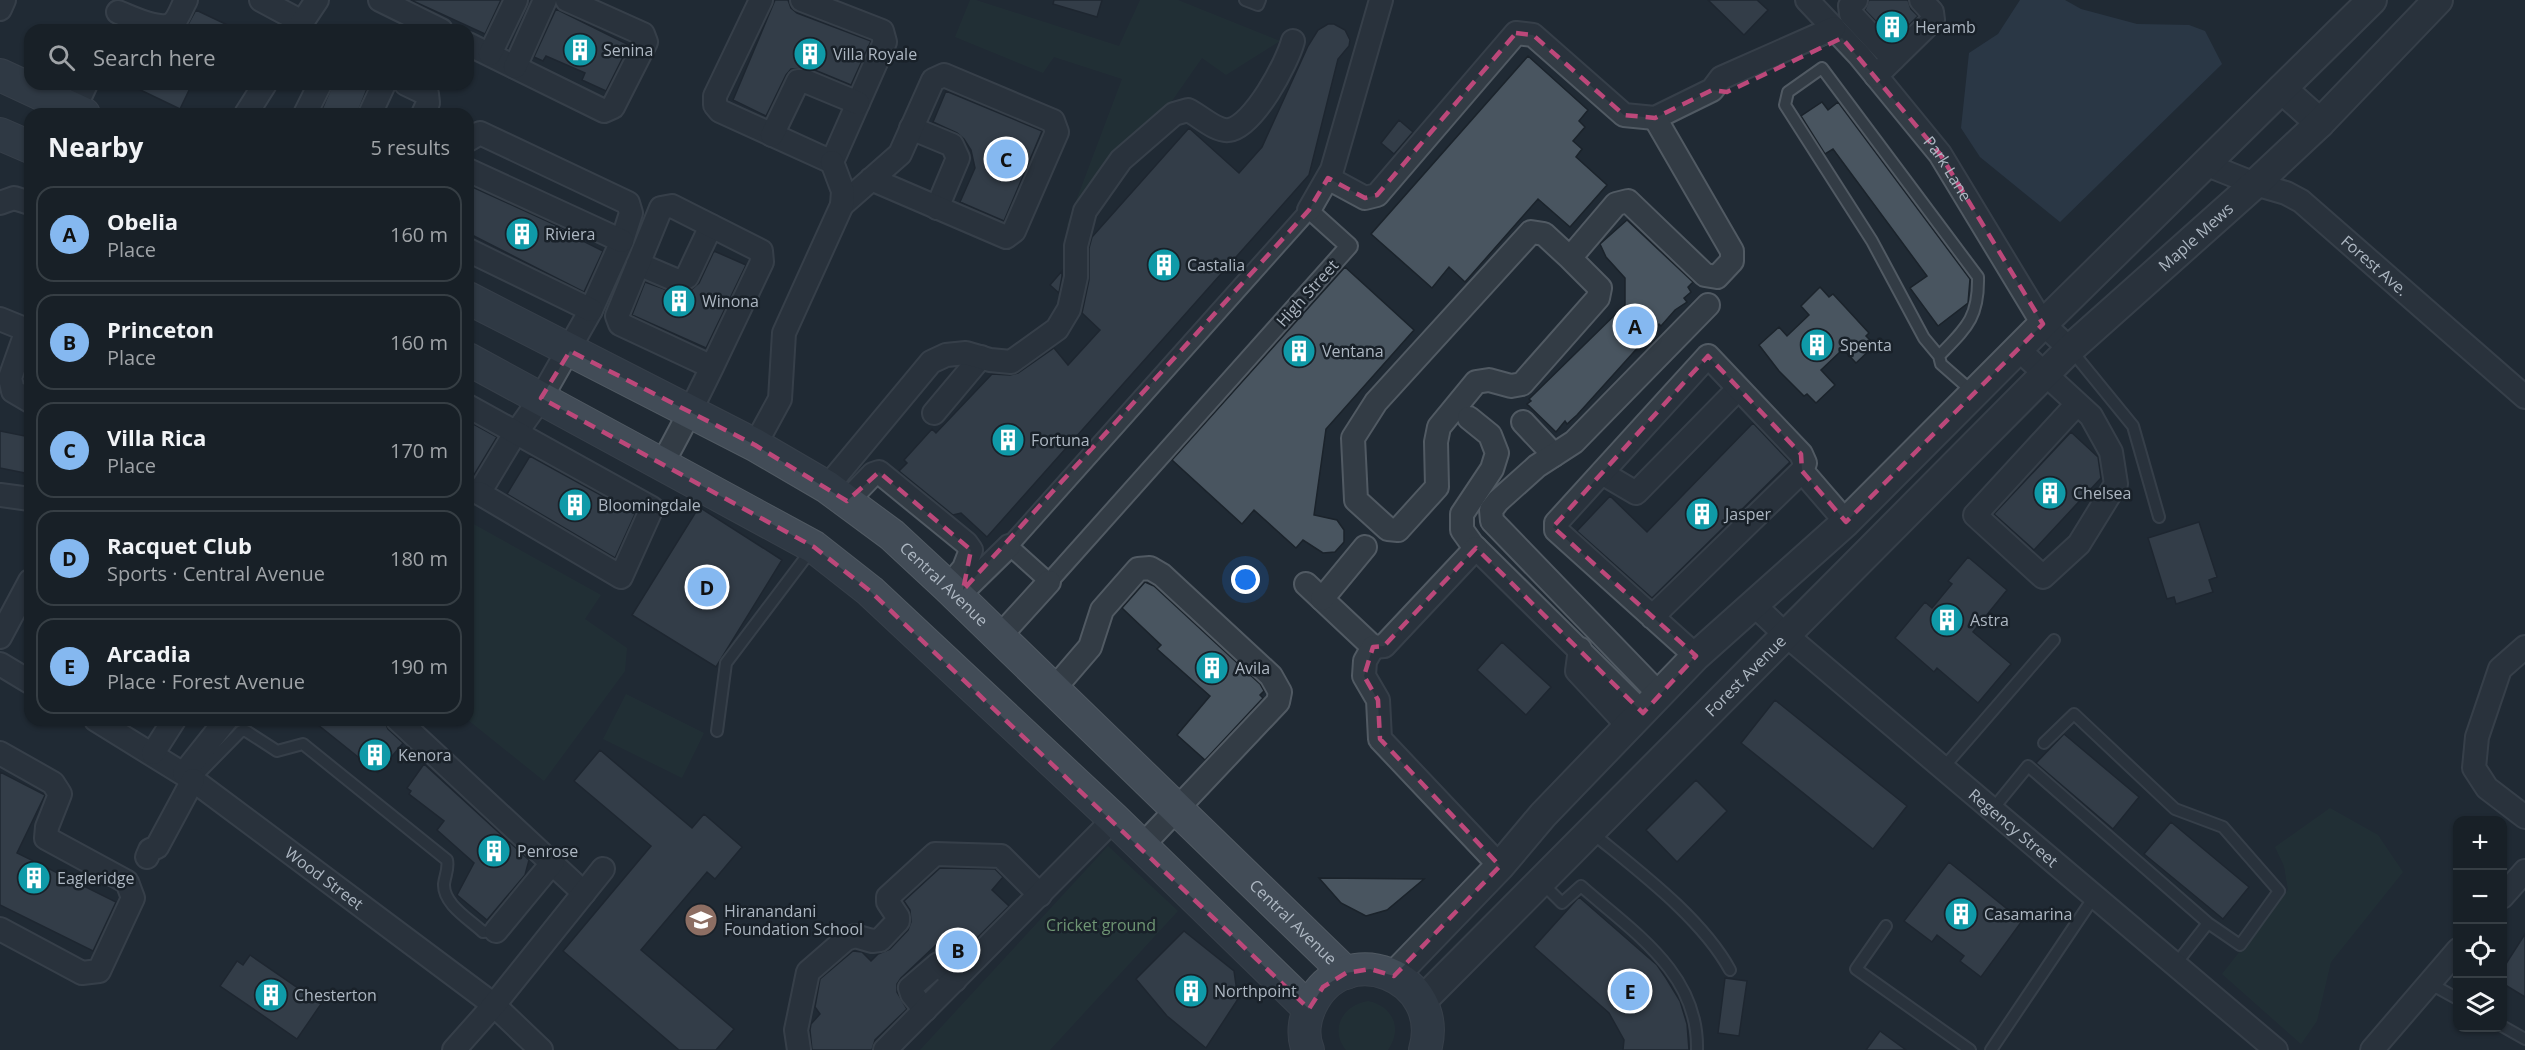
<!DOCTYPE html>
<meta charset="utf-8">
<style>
:root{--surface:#182027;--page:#252d33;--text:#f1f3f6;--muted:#9fa3a7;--line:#363e44;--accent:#85b8f0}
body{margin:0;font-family:"Open Sans",sans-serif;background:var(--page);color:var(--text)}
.controls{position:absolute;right:18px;bottom:18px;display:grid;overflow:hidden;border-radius:12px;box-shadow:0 2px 4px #0004}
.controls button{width:54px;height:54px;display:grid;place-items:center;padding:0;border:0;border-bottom:2px solid var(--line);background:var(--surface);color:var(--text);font:30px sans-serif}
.you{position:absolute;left:1246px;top:580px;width:21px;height:21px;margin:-15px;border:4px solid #fff;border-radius:50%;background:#1a73e8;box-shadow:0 0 0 9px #1a73e833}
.badge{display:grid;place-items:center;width:39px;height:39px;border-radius:50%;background:var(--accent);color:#111;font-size:20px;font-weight:700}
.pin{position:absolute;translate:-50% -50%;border:3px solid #fff;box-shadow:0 2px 6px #0006}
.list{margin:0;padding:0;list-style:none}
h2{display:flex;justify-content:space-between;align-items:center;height:78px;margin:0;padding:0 24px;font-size:26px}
h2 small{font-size:20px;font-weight:400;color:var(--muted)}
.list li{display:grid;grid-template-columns:39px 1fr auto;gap:18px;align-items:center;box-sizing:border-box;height:96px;margin:0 12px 12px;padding:0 12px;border:2px solid var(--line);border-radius:18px}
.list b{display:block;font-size:22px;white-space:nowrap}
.list p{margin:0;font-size:20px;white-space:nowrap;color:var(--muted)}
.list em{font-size:20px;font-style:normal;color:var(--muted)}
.icon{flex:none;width:33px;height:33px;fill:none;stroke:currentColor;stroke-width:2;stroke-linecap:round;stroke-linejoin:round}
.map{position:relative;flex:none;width:2525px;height:1050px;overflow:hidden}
.search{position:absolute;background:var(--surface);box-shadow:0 2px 4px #0004;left:24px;top:24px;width:450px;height:66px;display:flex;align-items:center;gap:15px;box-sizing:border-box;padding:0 21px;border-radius:18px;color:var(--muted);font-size:22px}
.panel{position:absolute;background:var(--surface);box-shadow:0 2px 4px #0004;left:24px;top:108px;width:450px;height:618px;border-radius:18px}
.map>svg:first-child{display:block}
</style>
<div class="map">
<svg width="2525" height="1050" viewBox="0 0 2525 1050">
<rect width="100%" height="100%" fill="#202a34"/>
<path fill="#233736" d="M970,0H976L1119,46L1140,0H1178L1280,41L1226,75L1202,58L1078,235L1067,225L1122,79L1054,57L1043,73L955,37Z
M468,521L601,595L585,619L627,648L625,671L544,781L468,720Z
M626,694L704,733L682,778L603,739Z
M2330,808L2378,835L2403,872L2331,962L2317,1021L2301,1044L2222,974L2288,890L2284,866L2275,847Z
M1108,846L1178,911L1050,1050H920Z
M1368,1001C1393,1006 1403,1029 1388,1050H1346C1329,1029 1343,1005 1368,1001Z"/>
<path fill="#35485a" d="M2020,0H2065L2081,9L2137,24L2189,25L2205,31L2222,64L2060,222L1980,157L1961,128L1969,53L1998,34Z"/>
<path fill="#495560" stroke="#1b232b" stroke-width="1.5" d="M411,0H501L485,34Z
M775,0H788L791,8L797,13L871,41L851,85L810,68L791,69L786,75L766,116L733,100Z
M1054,0H1102L1097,17L1053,4Z
M1708,0H1757L1768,10L1744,35Z
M1869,0H1908L1911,9L1918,16L1894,40L1865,10Z
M556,9L629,45L606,91L582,80L585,73L546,56L543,61L534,57Z
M196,10L238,30H185Z
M1328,24H1334L1345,30L1350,40L1349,46L1338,59L1309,175L987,537L961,513L953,515L899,471L907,463L904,460L932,429L936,433L992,374L1010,375L1018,373L1054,348L1068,365L1100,330L1082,313L1089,280V248L1092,237L1189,128L1239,173L1262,147L1308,46L1318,30Z
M1528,56L1588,110L1579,121L1585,127L1573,141L1582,149L1576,157L1607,185L1570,227L1538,199L1465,282L1449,267L1432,288L1371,234Z
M128,84H192L180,109Z
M333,84H369L357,114H320Z
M946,91L1042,131L1004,221L960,202L975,168L971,150L964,139L957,133L933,122Z
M1822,102L1828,110L1838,102L1970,279L1968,303L1938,326L1910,288L1927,276L1833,149L1825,154L1801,116Z
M1399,120L1413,132L1394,154L1381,143Z
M468,185L573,233V236L603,251L584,292L468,233Z
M1627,220L1693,282L1688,287L1691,292L1684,298L1687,302L1675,310L1661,326L1659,324L1577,415L1567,424L1565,421L1556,432L1527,404L1531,401L1529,399L1625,305V278L1606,257L1600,244Z
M714,251L746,265L706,348L632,315L645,282L678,294L692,289L699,283Z
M1345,267L1414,330L1326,429L1314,515L1337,520L1344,530V542L1335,552L1323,553L1303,540L1296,548L1254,510L1242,524L1172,460Z
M1062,271V276L1059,293L1050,285Z
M1820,287L1829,297L1833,294L1846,308L1869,333L1866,336L1875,345L1856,363L1843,349L1821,370L1835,385L1816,403L1807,394L1804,396L1779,371L1759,345L1779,327L1787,336L1809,315L1801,306Z
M468,421L497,437L474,475L468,472Z
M1753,423L1790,462L1652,598L1577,531L1610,496L1647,532Z
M0,431L30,437V474L0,468Z
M2071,432L2098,457L2101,478L2034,550L1994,514Z
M530,456L635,514L615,558L507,494Z
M699,507L782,560L716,667L632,615Z
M2199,522L2217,577L2209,580L2213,592L2176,604L2174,597L2167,599L2148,538Z
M1968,557L2007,590L1973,632L2011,664L1978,703L1937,668L1934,672L1895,638L1925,602L1932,608L1952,584L1948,581Z
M1145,582L1154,586L1260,684L1264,691L1260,695L1263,698L1205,760L1177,735L1210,696L1157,649L1161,645L1122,608Z
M1502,642L1551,687L1526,715L1477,670Z
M1775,700L1907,806L1873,849L1741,743Z
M312,720H384L388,729L403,743L378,773Z
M2064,734L2139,797L2113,829L2036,763Z
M600,750L692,828L704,814L742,847L715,879L707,872L641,950L734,1029L716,1050H679L563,951L651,846L574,781Z
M424,764L529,860L525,875L487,920L457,895L474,863L437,830L444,821L409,794L411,791L407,788Z
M0,772L45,795L17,853L116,902L93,951L0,905Z
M1696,780L1727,811L1677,862L1646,830Z
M2171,822L2249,887L2223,919L2144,854Z
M1949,862L2022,921L1981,977L1960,961L1964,956L1937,935L1932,942L1904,921Z
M940,868L995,869L1003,877L992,890L1009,906L954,961L936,945L901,978L897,984V992L907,1009L875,1040L872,1050H812L810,1030L811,1024L820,1014L815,1007L820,979L853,951L862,952L871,961L878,954L890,949L908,930L911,922L910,910L904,901Z
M1319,878L1424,879L1387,910L1366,916L1341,903Z
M1579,897L1657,965L1666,978L1680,1001L1687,1024L1689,1050H1623L1624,1040L1609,1013L1534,947Z
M1184,931L1234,971L1238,999L1206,1048L1167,1016L1136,979Z
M2525,934V997L2502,983V970Z
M250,955L321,1004L297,1039L220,986L237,961L243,965Z
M1725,978L1747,981L1739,1036L1718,1033Z
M1880,1031L1906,1050H1866Z"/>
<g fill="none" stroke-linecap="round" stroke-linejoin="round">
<defs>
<path id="service" d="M1245,0L1258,5L1260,0
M2071,350L2133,426L2159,517
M1939,356L1924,338L1872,241L1785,105L1788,92L1822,68L1978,277C1979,318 1966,328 1939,356L1941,364L1974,393
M717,731L726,663L812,549
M2044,743L2074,714L2175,809L2223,827L2279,891L2240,945L2208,923
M1943,768L2054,640
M193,780L241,731H246L277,751L303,744L447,860C449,869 445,875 444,884C443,904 469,919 483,932L496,931
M1992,810L2028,766L2208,923L2175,965
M1591,832C1637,870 1701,917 1730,970
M1541,882L1562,903L1581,886C1633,932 1699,973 1697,1050
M1886,926L1856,969L1970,1050
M2429,983L2458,999
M2502,1026L2525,1039
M1991,1050L2094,897"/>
<path id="pedestrian" d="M1309,210L1349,246L1049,582L1009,546Z"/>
<g id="minor">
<path d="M261,0L302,22"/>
<path d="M380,0L441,30"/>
<path d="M761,0L715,96V105L720,111L832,162L885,42L882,31L802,0"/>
<path id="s1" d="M1807,0L1859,55L1940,154L2043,324L2070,349"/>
<path d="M1856,0L1850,6L1851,14L1893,59"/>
<path d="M0,9L4,0"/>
<path d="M118,12C131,17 164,34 174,22C179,17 182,7 186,0"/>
<path d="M297,30L317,0"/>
<path d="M468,44L604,111L613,107L646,42L643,34L567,0"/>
<path d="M490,54L516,0"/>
<path d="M515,67L545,0"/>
<path d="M1876,76L1933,20L1932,12L1921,0"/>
<path d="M406,84L427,94L428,103L423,114"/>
<path d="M74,110L86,84"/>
<path d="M246,114L265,84"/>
<path d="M305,114L320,84"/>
<path d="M370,114L384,84"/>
<path d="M911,128L952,145L958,158L937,208"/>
<path d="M772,135L798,81H805L858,103"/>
<path d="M468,140L480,133L628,203L631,213L622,241L591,310L541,398L511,440L479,493L468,488"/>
<path id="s2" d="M2205,164L2255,184L2286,193L2301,201L2525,397"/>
<path d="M468,170L622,241"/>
<path d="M1328,178L1365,198L1377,195L1516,33L1533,35L1624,115L1655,118L1712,90L1721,78L1834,28"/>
<path d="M0,203L14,198L30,203"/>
<path d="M842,205L900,154L933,80L944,75L1053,121L1057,132L1014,231L1006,237L871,179"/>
<path d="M1309,210L1332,170L1381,0"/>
<path d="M468,250L591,310"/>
<path d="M1570,258L1600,288L1598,298L1522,384L1511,386L1489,380L1476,382L1439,427L1436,442L1437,487L1398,530L1388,529L1356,500L1353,438L1376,402L1531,232L1544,234L1570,258L1616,204L1628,201L1705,275L1717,277L1732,261V251L1655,118"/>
<path d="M638,264L678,281L687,277L711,226"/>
<path d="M0,319L27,330L10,378L13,391L30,401"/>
<path d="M2018,349L2091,416L2111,452L2116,484L2079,544L2043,577L1975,515L2077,404"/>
<path d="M468,406L652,508L621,577L479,493"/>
<path d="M934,413L981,357"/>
<path d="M1469,418L1490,435L1497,453L1492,469L1462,514V530L1472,544L1643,713"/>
<path d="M1523,422L1554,455"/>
<path d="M755,445L780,399L784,333L842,205L843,191L832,162"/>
<path d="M662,464C680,432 696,400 712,367L762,262L761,251L672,206L661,208L617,316L620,324L712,367"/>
<path d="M1802,471L1846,522"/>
<path d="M1602,473L1636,493L1738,389"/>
<path d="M827,487L931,362L946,355L966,353L990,360L1011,362L1057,329L1069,309L1076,277V246L1085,211L1121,160L1174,114L1188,110C1199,115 1216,132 1229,130C1254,126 1287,63 1293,41"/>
<path d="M0,495L30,499"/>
<path d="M847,501L873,474L879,472L966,543L971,550L964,568L948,587"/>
<path d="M1306,584L1373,647L1384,646L1476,548"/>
<path d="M958,596L1009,546"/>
<path d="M1322,599L1365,547"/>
<path id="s3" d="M1754,605L1786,635L2276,1050"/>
<path d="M1652,617L1802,471L1805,463L1801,454L1708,356L1556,523V530L1696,656"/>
<path d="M0,637L30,581"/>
<path d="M999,637L1049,582"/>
<path d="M1373,647L1365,661L1364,676L1378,700L1380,739L1500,866"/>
<path d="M2525,647L2500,669L2477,737L2474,768L2487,788L2525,817"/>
<path d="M1580,649L1577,671L1629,727"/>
<path d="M0,664L30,682"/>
<path d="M1053,690L1090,647L1102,610L1138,569L1150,568L1162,575L1271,676L1280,692L1278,702L1142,846"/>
<path d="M1661,696L1492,521L1491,510L1498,501L1537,466L1574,442L1708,305"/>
<path id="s4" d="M96,720L193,780L494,1005L541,1050"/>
<path d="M398,720L584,893"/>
<path d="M0,753L53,783L60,794L47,827L46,838L127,882L133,898L99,971L82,973L0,929"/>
<path d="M153,753L174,720"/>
<path d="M184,773L226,720"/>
<path d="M147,857L150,850L157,847L193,780"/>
<path d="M2502,897L2525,871"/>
<path d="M496,931L553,862"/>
<path d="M925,1010L912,994L910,988L938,964L955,980"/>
<path d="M454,1050L494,1005L603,869"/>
<path d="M799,1050L796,1030L808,972L846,939L855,936L872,941L880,940L898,921V917L888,902V897L935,854L1001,856L1040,895"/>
<path d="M885,1050L1114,819"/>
<path d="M2372,1050L2458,950"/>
</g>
<g id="tertiary">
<path d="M2282,89L2320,123"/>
<path d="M1394,976L1500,866L1543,815L1696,656L1846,522L2043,324L2372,0"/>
<path id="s5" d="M1421,1002L2070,349L2255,184L2320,123L2438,0"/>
</g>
<g id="secondary">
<path d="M0,75L84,114"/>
<path d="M0,134L30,147"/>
<path id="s6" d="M468,298L755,445L827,487L892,535L948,587L1346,973"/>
<path d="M468,359L814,547L870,591L1114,819L1309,1009"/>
<path d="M1308,1050C1302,1036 1304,1019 1311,1005C1344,936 1446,976 1425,1050"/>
</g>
</defs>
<use href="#service" stroke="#515a63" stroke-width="14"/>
<use href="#pedestrian" stroke="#515a63" stroke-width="20"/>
<use href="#minor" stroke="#515a63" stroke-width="26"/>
<use href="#tertiary" stroke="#515a63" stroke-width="32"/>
<use href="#secondary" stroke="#515a63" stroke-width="34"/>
<use href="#service" stroke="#333c45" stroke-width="10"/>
<use href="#pedestrian" stroke="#333c45" stroke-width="16"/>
<use href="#minor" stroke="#333c45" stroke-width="22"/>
<use href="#tertiary" stroke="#333c45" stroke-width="28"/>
<use href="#secondary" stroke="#424c57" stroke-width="32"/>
</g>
<path d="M0 0H2525V1050H0ZM1516,33L1533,35L1624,115L1655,118L1712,90L1727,92L1842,38L1940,154L2043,324L1846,522L1802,471L1801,454L1708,356L1553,527L1696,656L1643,713L1476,548L1384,646L1373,647L1364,676L1378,700L1380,739L1500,866L1394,976L1370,969L1346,973L1323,987L1309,1009L870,591L814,547L541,398L570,351L755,445L847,501L879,472L971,550L963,590L1309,210L1328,178L1365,198L1377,195Z" fill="#202a34" fill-opacity=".55" fill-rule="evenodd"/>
<path fill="none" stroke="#bc487a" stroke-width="4.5" stroke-dasharray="12 8" stroke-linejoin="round" d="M1516,33L1533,35L1624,115L1655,118L1712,90L1727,92L1842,38L1940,154L2043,324L1846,522L1802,471L1801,454L1708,356L1553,527L1696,656L1643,713L1476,548L1384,646L1373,647L1364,676L1378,700L1380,739L1500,866L1394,976L1370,969L1346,973L1323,987L1309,1009L870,591L814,547L541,398L570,351L755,445L847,501L879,472L971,550L963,590L1309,210L1328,178L1365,198L1377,195Z"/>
<defs>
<symbol id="building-disc" viewBox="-11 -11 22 22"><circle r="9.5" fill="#0f9aa8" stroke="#192129"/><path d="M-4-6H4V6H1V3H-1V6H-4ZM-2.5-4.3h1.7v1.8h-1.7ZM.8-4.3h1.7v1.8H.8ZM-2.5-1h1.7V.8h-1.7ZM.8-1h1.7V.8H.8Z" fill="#fff"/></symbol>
<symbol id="school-disc" viewBox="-11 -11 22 22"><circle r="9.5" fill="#8d6e63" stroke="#192129"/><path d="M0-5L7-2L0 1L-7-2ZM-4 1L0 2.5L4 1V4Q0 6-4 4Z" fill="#fff"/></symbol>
</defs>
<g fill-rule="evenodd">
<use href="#building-disc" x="1873" y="8" width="38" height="38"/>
<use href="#building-disc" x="561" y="31" width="38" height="38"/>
<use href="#building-disc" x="791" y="35" width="38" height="38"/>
<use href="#building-disc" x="503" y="215" width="38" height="38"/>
<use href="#building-disc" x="1145" y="246" width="38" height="38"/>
<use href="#building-disc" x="660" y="282" width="38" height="38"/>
<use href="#building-disc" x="1798" y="326" width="38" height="38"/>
<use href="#building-disc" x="1280" y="332" width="38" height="38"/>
<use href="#building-disc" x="989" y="421" width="38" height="38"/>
<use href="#building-disc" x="2031" y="474" width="38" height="38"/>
<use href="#building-disc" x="556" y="486" width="38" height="38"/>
<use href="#building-disc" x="1683" y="495" width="38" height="38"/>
<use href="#building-disc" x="1928" y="601" width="38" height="38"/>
<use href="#building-disc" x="1193" y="649" width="38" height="38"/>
<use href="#building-disc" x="356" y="736" width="38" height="38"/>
<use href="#building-disc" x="475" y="832" width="38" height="38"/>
<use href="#building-disc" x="15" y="859" width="38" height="38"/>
<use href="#building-disc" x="1942" y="895" width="38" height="38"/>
<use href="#school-disc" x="682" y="901" width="38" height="38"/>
<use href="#building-disc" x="1172" y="972" width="38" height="38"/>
<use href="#building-disc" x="252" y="976" width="38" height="38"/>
</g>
<g text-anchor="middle" stroke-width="5" stroke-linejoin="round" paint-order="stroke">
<g font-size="16" fill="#adb7c2" stroke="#192129" text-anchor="start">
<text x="1915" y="33">Heramb</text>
<text x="603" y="56">Senina</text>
<text x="833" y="60">Villa Royale</text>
<text x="545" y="240">Riviera</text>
<text x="1187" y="271">Castalia</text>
<text x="702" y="307">Winona</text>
<text x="1840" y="351">Spenta</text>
<text x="1322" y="357">Ventana</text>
<text x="1031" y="446">Fortuna</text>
<text x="2073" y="499">Chelsea</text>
<text x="598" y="511">Bloomingdale</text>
<text x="1725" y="520">Jasper</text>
<text x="1970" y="626">Astra</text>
<text x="1235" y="674">Avila</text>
<text x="398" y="761">Kenora</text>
<text x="517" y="857">Penrose</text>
<text x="57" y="884">Eagleridge</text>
<text x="724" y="917">Hiranandani<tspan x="724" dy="18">Foundation School</tspan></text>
<text x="1984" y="920">Casamarina</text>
<text x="1214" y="997">Northpoint</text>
<text x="294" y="1001">Chesterton</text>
</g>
<g font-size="16" fill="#adb7c2" stroke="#192129">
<text dy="6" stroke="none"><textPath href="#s1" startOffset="220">Park Lane</textPath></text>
<text dy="6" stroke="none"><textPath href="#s5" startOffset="1089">Maple Mews</textPath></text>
<text dy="6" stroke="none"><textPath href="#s2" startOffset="201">Forest Ave.</textPath></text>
<text transform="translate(1307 293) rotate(-48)" y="6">High Street</text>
<text dy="6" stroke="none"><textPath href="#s6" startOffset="558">Central Avenue</textPath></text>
<text dy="6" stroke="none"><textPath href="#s5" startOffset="460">Forest Avenue</textPath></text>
<text dy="6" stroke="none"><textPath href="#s3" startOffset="342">Regency Street</textPath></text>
<text dy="6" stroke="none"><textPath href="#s4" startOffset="278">Wood Street</textPath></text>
<text dy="6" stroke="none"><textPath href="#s6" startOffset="1044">Central Avenue</textPath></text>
</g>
<g font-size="16" fill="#6f9674" stroke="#192129">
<text x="1101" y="931">Cricket ground</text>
</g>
</g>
</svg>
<div class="controls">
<button>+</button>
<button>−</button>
<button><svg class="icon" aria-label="locate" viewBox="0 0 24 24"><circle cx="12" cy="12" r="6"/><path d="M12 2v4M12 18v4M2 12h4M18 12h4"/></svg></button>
<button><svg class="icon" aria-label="layers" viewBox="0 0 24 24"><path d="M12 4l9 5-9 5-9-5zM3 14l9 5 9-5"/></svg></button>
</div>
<div class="you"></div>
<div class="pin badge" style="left:1635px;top:326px">A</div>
<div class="pin badge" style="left:958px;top:950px">B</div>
<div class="pin badge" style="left:1006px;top:159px">C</div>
<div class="pin badge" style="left:707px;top:587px">D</div>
<div class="pin badge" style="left:1630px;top:991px">E</div>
<div class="search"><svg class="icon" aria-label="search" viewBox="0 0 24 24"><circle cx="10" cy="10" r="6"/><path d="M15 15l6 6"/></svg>Search here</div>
<section class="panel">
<h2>Nearby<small>5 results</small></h2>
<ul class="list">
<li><span class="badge">A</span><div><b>Obelia</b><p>Place</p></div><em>160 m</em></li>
<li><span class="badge">B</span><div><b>Princeton</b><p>Place</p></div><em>160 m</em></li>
<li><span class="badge">C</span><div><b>Villa Rica</b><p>Place</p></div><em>170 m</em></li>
<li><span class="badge">D</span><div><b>Racquet Club</b><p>Sports · Central Avenue</p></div><em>180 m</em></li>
<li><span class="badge">E</span><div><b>Arcadia</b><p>Place · Forest Avenue</p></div><em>190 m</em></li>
</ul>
</section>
</div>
